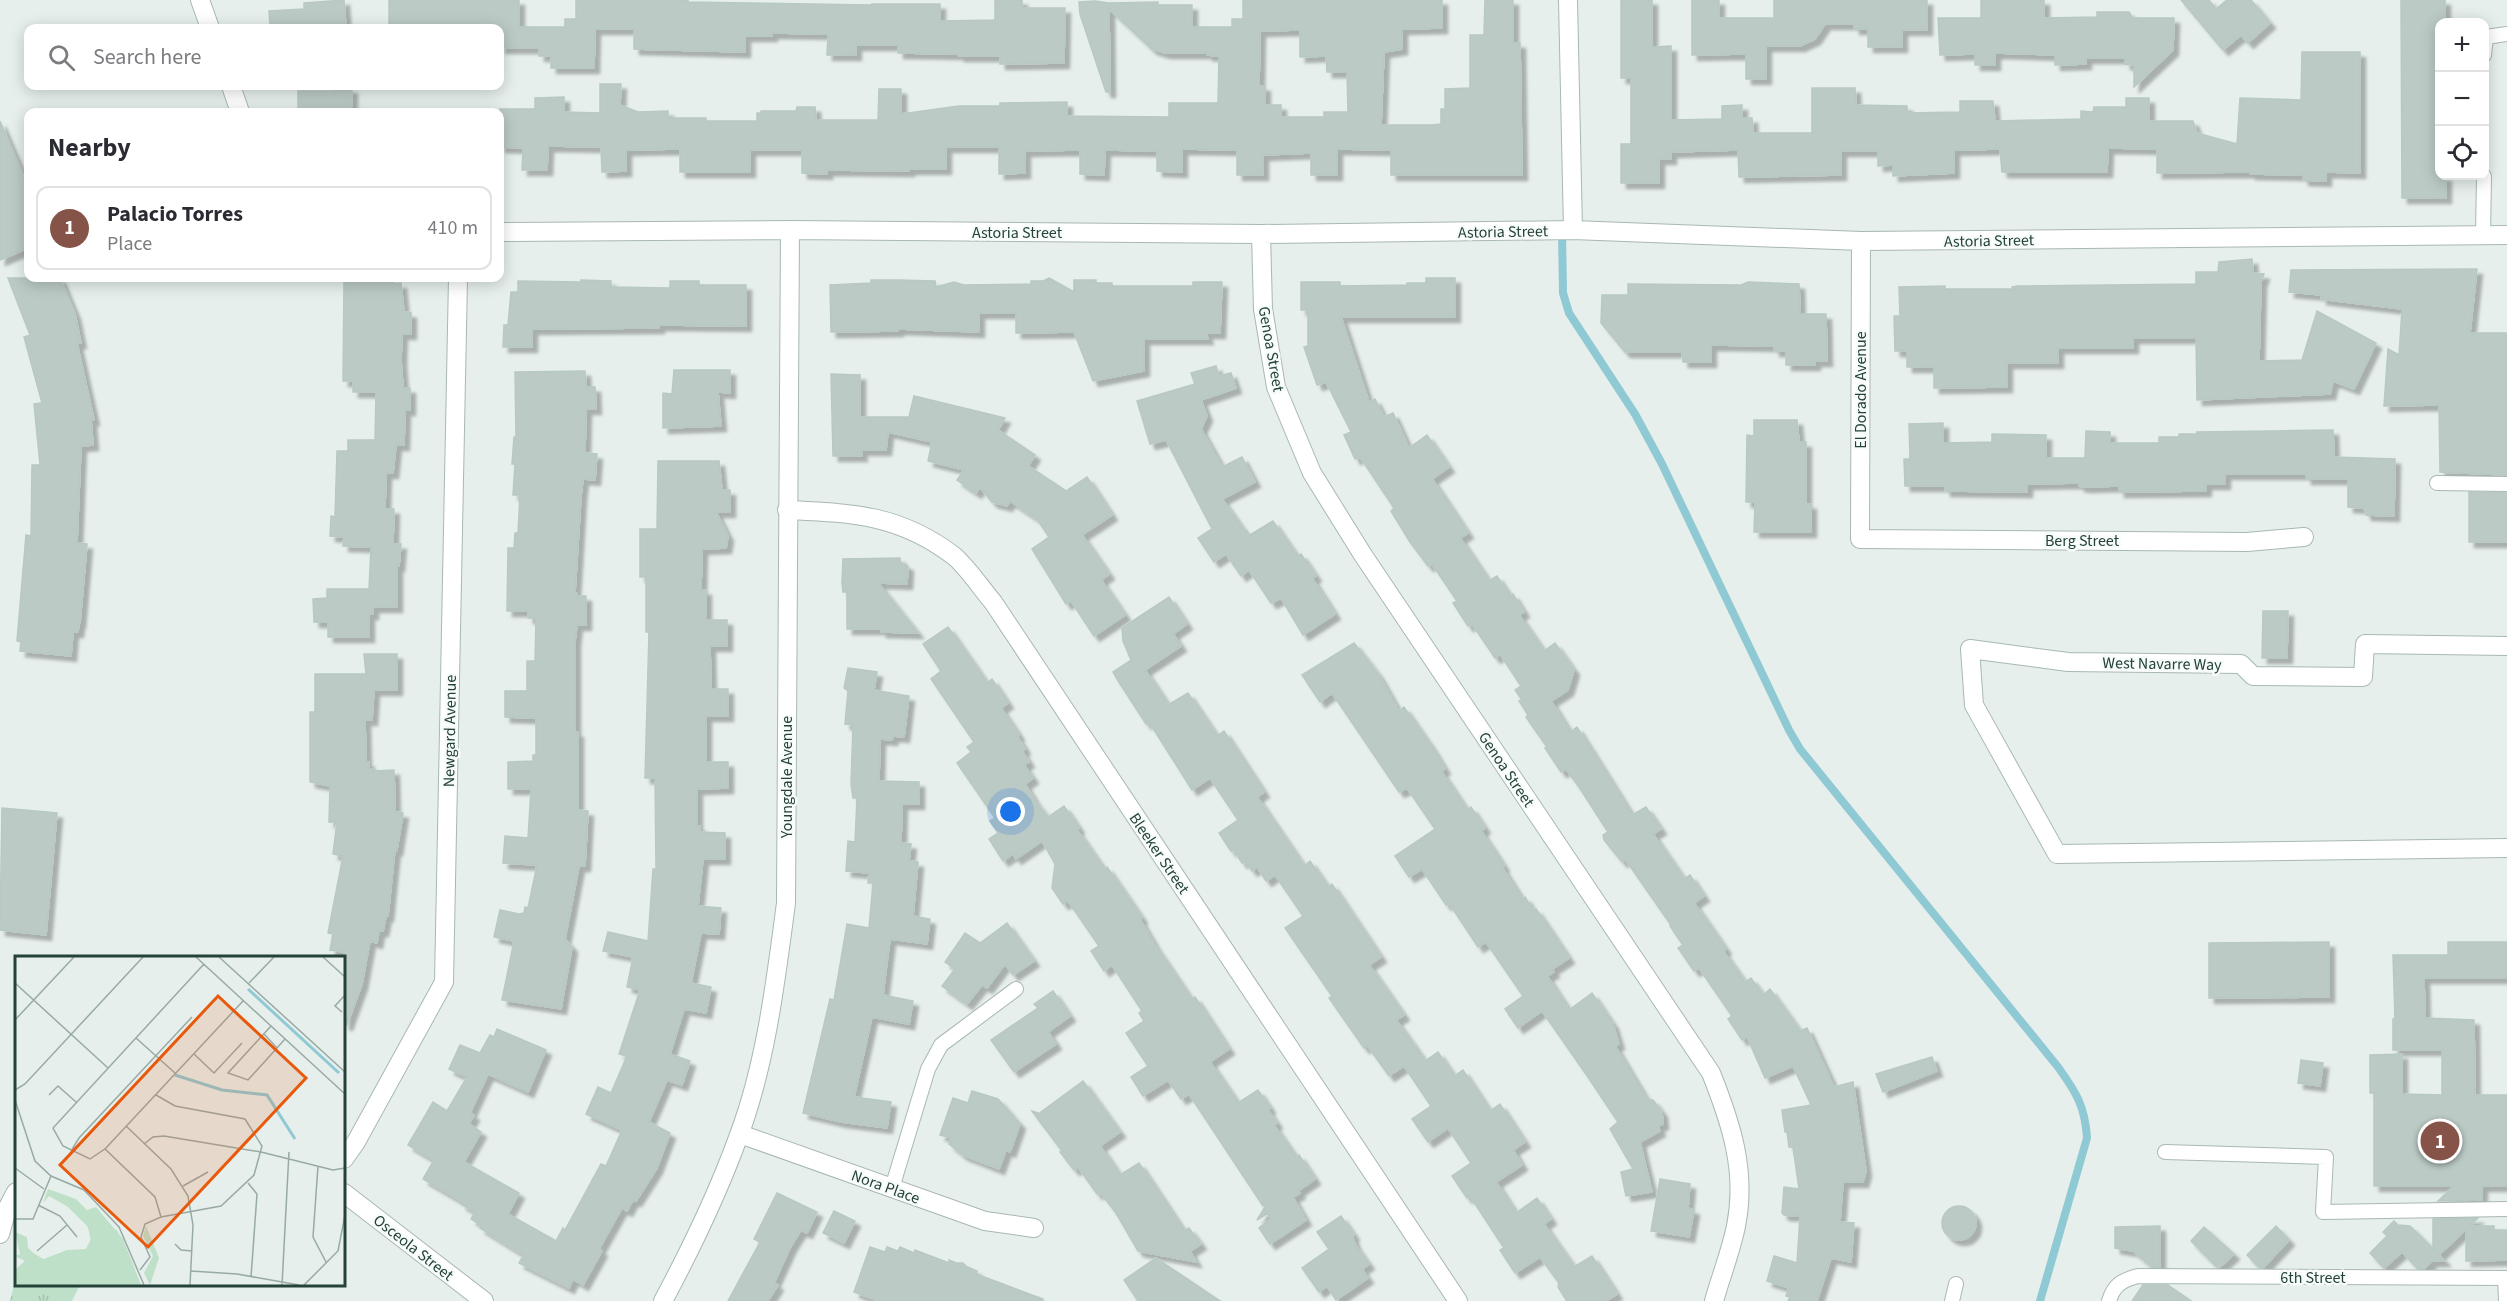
<!DOCTYPE html>
<meta charset="utf-8">
<style>
:root{--surface:#fff;--page:#f2f2f3;--text:#2b2b33;--muted:#7c7c81;--line:#e1e1e2;--accent:#855347}
body{margin:0;font-family:"Source Sans 3",sans-serif;background:var(--page);color:var(--text)}
.controls{position:absolute;right:18px;top:18px;display:grid;overflow:hidden;border-radius:12px;box-shadow:0 3px 15px #0003}
.controls button{width:54px;height:54px;display:grid;place-items:center;padding:0;border:0;border-bottom:2px solid var(--line);background:var(--surface);color:var(--text);font:30px sans-serif}
.you{position:absolute;left:1011px;top:812px;width:21px;height:21px;margin:-15px;border:4px solid #fff;border-radius:50%;background:#1a73e8;box-shadow:0 0 0 9px #1a73e833}
.badge{display:grid;place-items:center;width:39px;height:39px;border-radius:50%;background:var(--accent);color:#fff;font-size:20px;font-weight:700}
.pin{position:absolute;translate:-50% -50%;border:3px solid #fff;box-shadow:0 2px 6px #0006}
.list{margin:0;padding:0;list-style:none}
h2{display:flex;justify-content:space-between;align-items:center;height:78px;margin:0;padding:0 24px;font-size:26px}
h2 small{font-size:20px;font-weight:400;color:var(--muted)}
.list li{display:grid;grid-template-columns:39px 1fr auto;gap:18px;align-items:center;box-sizing:border-box;height:84px;margin:0 12px 12px;padding:0 12px;border:2px solid var(--line);border-radius:12px}
.list b{display:block;font-size:22px;white-space:nowrap}
.list p{margin:0;font-size:20px;white-space:nowrap;color:var(--muted)}
.list em{font-size:20px;font-style:normal;color:var(--muted)}
.icon{flex:none;width:33px;height:33px;fill:none;stroke:currentColor;stroke-width:2;stroke-linecap:round;stroke-linejoin:round}
.map{position:relative;flex:none;width:2507px;height:1301px;overflow:hidden}
.search{position:absolute;background:var(--surface);box-shadow:0 3px 15px #0003;left:24px;top:24px;width:480px;height:66px;display:flex;align-items:center;gap:15px;box-sizing:border-box;padding:0 21px;border-radius:12px;color:var(--muted);font-size:22px}
.panel{position:absolute;background:var(--surface);box-shadow:0 3px 15px #0003;left:24px;top:108px;width:480px;height:174px;border-radius:12px}
.map>svg:first-child{display:block}
</style>
<div class="map">
<svg width="2507" height="1301" viewBox="0 0 2507 1301">
<defs>
<pattern id="grass-tufts" width="24" height="20" patternUnits="userSpaceOnUse" patternTransform="scale(1.5)"><rect width="24" height="20" fill="#bfe0c8"/><path d="M3 7l-1-3M5 7V3M7 7l1-3M15 17l-1-3M17 17v-4M19 17l1-3" fill="none" stroke="#a4c1ad"/></pattern>
<filter id="shadow"><feDropShadow dx="5.5" dy="5.5" stdDeviation="1.5" flood-color="#0004"/></filter>
</defs>
<rect width="100%" height="100%" fill="#e6efeb"/>
<path fill="url(#grass-tufts)" d="M16,1277V1284L80,1285L72,1301H10Z"/>
<g fill="none" stroke-linecap="round" stroke-linejoin="round">
<path stroke="#8ec9d4" stroke-width="8" d="M1562,231L1563,293L1569,313L1635,414L1662,464L1789,730L1800,749L2058,1067C2076,1092 2085,1106 2087,1138L2040,1301"/>
</g>
<path fill="#bbcac4" stroke="#b8c9c2" stroke-width="1.5" fill-rule="evenodd" filter="url(#shadow)" d="M344,0L346,28H270L269,11L304,9V3Z
M389,0H519V27H565V19H576V0H688V2L872,5V4H940V21L995,20V0H1022V8H1065L1064,63L1000,64V56H959L958,54L898,53V45H856V55H827L828,34L772,33V36H745V52L634,49V29H595L594,68H551V56H539V48H500V28H389Z
M1243,0H1442V28L1402,29V49L1384,52L1381,125H1431L1441,124V109H1445V89L1470,88V35H1484L1485,0H1513V43H1520L1522,175H1391V150L1337,149V175H1311V153L1263,155V175H1237V150L1182,149V172L1157,171V151L1105,150L1104,175L1080,174V150L1025,151V173L999,174V147H946V169H909V171L827,170V174L802,173V150H750V172H680V149L626,150V171L602,172L601,147L548,146L547,170H522L523,148L500,147V109H535V98L564,97V112L600,113V84H621L620,105L638,112L668,111V118H706V121H757V113H761V111H796L797,107H815L816,120H878L879,89H901V114L959,106H1000V103L1067,102V116L1169,117V103H1218L1219,56L1207,55V53H1165L1152,49L1109,9L1110,92H1106L1080,14L1079,2L1095,1L1109,3L1158,2V5H1192V27H1232V19H1243ZM1300,30V57L1326,56L1327,72H1347L1348,112H1324V117H1281V105H1265V86H1259L1260,31Z
M1621,0H1652V47L1671,46V120L1722,119V106L1742,105V118H1752L1753,133H1812V88H1855L1856,105L1907,106V113L1960,112V101H1993L1995,121L2081,119V111L2093,112L2094,107H2126V98H2149V121H2193L2197,133L2237,144L2240,98L2301,100L2302,52H2360V173L2326,172V181L2303,180V175L2250,174V172L2157,173V149L2108,148L2107,172H2002L2000,149L1954,150V173L1893,176V165L1878,166V151H1841V175L1739,177L1738,150L1671,152V159H1659V183H1621V144H1631V78H1621Z
M1692,0H1719V18H1774V0H1927V30H1902V47H1868V29H1854V24H1825L1815,39L1800,46H1766V79H1746V54L1692,55Z
M1981,0H2044V18L2097,17V12H2129L2133,18H2174L2173,50L2134,87V65L2125,64V58H2086V64L2055,65V55L1995,53V65H1975V54L1940,55L1938,18H1981Z
M2181,0H2209L2216,9L2227,0H2251L2270,23L2248,43L2241,35L2223,50Z
M2401,0H2445V22H2439V176H2446V198H2402Z
M334,88H352V112H298V91H334Z
M0,121L28,187V248L0,260Z
M2252,259L2253,273L2264,274L2261,282L2259,361L2302,360L2317,311L2376,343L2354,389L2333,381L2330,394L2197,400L2196,338H2133V348H2058V363H2007V387L1934,388V367H1907V351H1895L1894,316H1900L1899,287L1945,286V289H2013L2012,287L2017,286L2196,284V272H2218L2219,262Z
M2477,269L2470,333H2507V475L2440,472L2439,405L2384,406L2388,349L2399,355L2402,309L2321,299L2322,295L2289,292L2291,270Z
M8,278H60L75,314L81,343H77L94,420H91L93,445L81,446L77,543L87,544L80,623H79L78,632H73L71,656L20,651L21,642L17,641L26,535L31,536L32,465H40L34,404L42,403L24,337L30,335Z
M344,278H393V284L401,283L404,312L411,313V334H402L401,360L403,388H410V410H405L404,445H396L393,473H386L385,509H394L393,544H401L399,566H397V607H373V614H369V637H328V622H314L313,599L327,598V589H369L371,547L343,546L344,537L330,536L331,516L335,517L337,451H348V440H375L376,392H353V381H343Z
M1049,278L1074,292V280H1096V283H1112V286H1193V282H1222L1220,333H1206L1208,339H1144V371L1093,381L1074,332L1016,333V313H979V332L898,329V331L831,332L830,285L871,283V280H898L935,281L936,287L954,282L964,285L1031,284V281H1043Z
M1426,278H1455V317H1341L1369,402L1375,399L1384,417L1393,413L1409,448L1427,435L1449,467L1432,479L1468,533L1460,538L1489,581L1497,576L1510,596L1513,594L1524,612L1519,615L1544,651L1555,643L1574,670L1568,690L1551,701L1570,732L1577,727L1632,815L1646,807L1661,829L1653,834L1684,879L1690,875L1704,896L1694,903L1726,949L1723,951L1745,982L1751,978L1763,995L1770,989L1800,1031L1807,1028L1834,1087L1853,1082L1866,1171L1863,1182H1843L1840,1222L1854,1223L1851,1262L1831,1258L1817,1301H1788L1790,1297L1786,1296L1789,1288L1767,1281L1774,1256L1797,1263L1800,1216L1784,1215L1782,1213L1784,1187L1799,1189L1793,1147H1789L1787,1132H1785L1782,1110L1811,1105L1793,1066L1765,1078L1747,1037L1742,1040L1728,1019L1732,1016L1699,968L1694,971L1678,948L1683,945L1670,926L1671,925L1625,859L1622,862L1604,840L1603,835L1608,832L1579,787L1566,769L1561,772L1545,748L1547,747L1526,717L1528,715L1519,701L1522,700L1515,690L1521,686L1500,654L1495,658L1472,624L1468,626L1453,603L1457,601L1432,564L1428,566L1410,542L1391,511L1394,508L1360,457L1355,459L1344,435L1351,432L1326,382L1317,385L1304,347L1308,346V310H1301V282H1340V286L1407,285V283H1426Z
M581,280L611,281V287L670,288V281H699V285H746V326L659,325V328L532,329V347H503L504,325H508L511,292H518V281L581,282Z
M1748,282L1799,284L1800,314H1826L1827,361H1815V365H1786V351H1774V346L1711,345V362H1683L1682,352H1625L1601,323L1602,295H1628V284L1741,285Z
M1216,366L1219,376L1231,373L1236,388L1201,400L1207,416L1201,429L1222,467L1242,457L1255,482L1222,499L1245,532L1246,530L1250,535L1273,521L1297,556L1301,554L1316,576L1312,578L1335,614L1303,635L1281,598L1271,603L1249,570L1241,576L1226,554L1214,562L1198,538L1212,529L1166,440L1150,444L1137,401L1195,384L1191,373Z
M674,370H730V393L718,392L721,426L663,428V393L672,394Z
M585,371L586,387H595L596,409H586L585,453L597,454L595,480L583,479L581,496L575,593H577V596H586V625H577L575,641V732H578V810L588,811L585,866H579L565,939L572,947L561,1009L502,1000L514,941L494,937L500,910L519,914L524,913L525,907L528,908L537,865L503,863L505,836L528,838L531,789H508V762L533,761V755H536V718L505,717V691H527V661H535L536,618H528V611H507L508,548H514L515,533H518L520,495H513L515,464H512L514,437H516L515,372Z
M831,374L860,375V417H909L914,396L1005,418L998,430L1035,455L1028,466L1066,491L1087,477L1112,515L1082,535L1109,574L1101,580L1125,615L1094,636L1071,601L1066,604L1032,549L1049,537L1037,519L1010,501L1007,506L992,502L980,487L976,493L957,480L964,470L928,461L932,442L888,432L886,450H861L862,456H833Z
M1754,420H1797L1799,442H1806V504H1811V532H1754L1755,502H1746L1747,435L1754,436Z
M1943,423V443L1992,442V434L2046,435V458H2085L2086,431L2110,432V443H2159V437H2179V434H2197V432L2333,430L2334,457L2395,459L2394,516L2366,515L2364,508L2348,507V479H2306V474H2225V484H2206V491L2119,492V486L2086,487L2079,486V483L2027,484V492L1945,491V486H1905L1904,459H1910L1909,424Z
M658,461H719L722,490H730V512H716L728,536L726,548L702,549L701,590H706V620H727V646H710L711,689H728V716H706V762H728V788L697,789V826H700V832L725,833V859H703L698,906L721,908L719,934L701,933L691,983L711,987L706,1013L684,1009L670,1054L690,1061L682,1085L667,1080L649,1122L670,1133L657,1168L636,1201L633,1200L627,1211L622,1208L599,1249L602,1251L583,1285L573,1279L569,1288L519,1263L524,1255L480,1228L481,1225L471,1219L475,1212L461,1204L463,1202L423,1179L434,1160L408,1145L433,1102L447,1111L467,1077L449,1069L460,1045L480,1053L490,1035L494,1037L497,1029L546,1050L528,1092L488,1074L470,1113L474,1115L469,1124L481,1132L464,1162L519,1193L508,1214L556,1241L563,1228L565,1230L601,1164L606,1166L622,1130L586,1114L598,1087L611,1093L627,1056L619,1054L640,990L627,987L633,957L603,951L608,932L648,941L653,869H656L655,778H645L649,632H646V577H640V529H657Z
M2469,492L2507,493V542H2469Z
M900,558V562L908,566L907,584L878,583L918,633L881,632V629H847V592H843L842,583L843,559Z
M1169,597L1187,624L1173,634L1181,646L1145,670L1168,705L1188,693L1217,736L1224,731L1264,792L1257,797L1304,866L1310,861L1328,887L1332,884L1381,957L1369,965L1404,1015L1396,1020L1425,1061L1438,1052L1454,1076L1463,1070L1490,1111L1500,1104L1525,1142L1513,1150L1522,1165L1496,1182L1516,1213L1537,1198L1551,1219L1544,1224L1574,1267L1592,1256L1617,1294L1606,1301H1567L1558,1287L1559,1283L1540,1257L1515,1273L1500,1250L1504,1248L1470,1196L1467,1198L1452,1176L1471,1163L1448,1128L1428,1142L1412,1119L1431,1106L1404,1066L1389,1076L1367,1045L1364,1048L1329,998L1332,996L1285,928L1303,916L1275,875L1266,881L1257,867L1252,871L1245,861L1242,863L1234,850L1231,851L1219,833L1238,820L1210,778L1192,790L1149,722L1146,724L1117,679L1113,672L1131,660L1123,641L1122,628Z
M2263,611H2288L2287,658H2262Z
M948,627L987,683L992,679L1008,703L1001,708L1019,735L1017,736L1025,749L1022,751L1029,762L1024,765L1033,778L1025,784L1035,801L1048,817L1064,806L1079,828L1077,830L1104,869L1107,867L1142,918L1140,919L1156,947L1192,1000L1195,997L1229,1049L1210,1062L1238,1103L1258,1090L1270,1108L1268,1110L1277,1123L1274,1125L1296,1157L1299,1155L1315,1179L1298,1191L1300,1193L1293,1197L1306,1220L1270,1244L1259,1228L1271,1219L1268,1213L1257,1220L1268,1202L1263,1206L1189,1094L1181,1099L1168,1080L1143,1096L1131,1077L1148,1066L1126,1033L1144,1021L1139,1013L1142,1011L1112,965L1104,971L1091,951L1099,946L1068,901L1063,904L1052,888L1055,864L1042,841L1016,859L1013,854L1003,861L989,839L998,833L990,821L995,818L957,763L971,752L967,747L974,742L931,679L941,671L923,644Z
M1354,643L1378,674L1399,711L1404,707L1431,746L1445,769L1441,771L1467,810L1471,807L1485,828L1481,831L1504,866L1502,867L1522,899L1525,897L1533,910L1536,909L1569,958L1552,969L1554,972L1547,976L1569,1010L1592,993L1613,1024L1619,1044L1615,1046L1647,1100H1653L1662,1112L1663,1124L1658,1126L1660,1131L1640,1142L1652,1192L1626,1196L1621,1172L1633,1169L1610,1129L1618,1122L1588,1077L1542,1011L1518,1028L1505,1009L1523,996L1486,942L1478,947L1449,903L1446,905L1422,869L1409,877L1395,856L1435,829L1407,788L1399,792L1332,693L1320,702L1302,675Z
M364,654H397V690H374L372,720H365L366,762H369V769H373V771L394,770L395,812L403,813L397,850L395,849L388,916H386L383,931H379L377,943L370,941L362,984L347,1025L344,1024V952L330,950L333,934L328,933L343,856L333,854L337,822H329L330,786L310,782V712H315V674H366Z
M848,668L877,672L874,690L909,696L904,737L893,736L892,740L880,739L879,781L919,782V804H902L901,843L911,844L909,861L918,862L913,916L930,919L927,944L890,939L883,995L913,1001L909,1024L872,1017L854,1097L891,1102L887,1128L841,1122L803,1113L830,999L834,1000L847,924L869,928L873,883H868L869,873L846,871L848,841L855,842L857,798H853L851,784L853,725L845,724L848,691L844,688Z
M2,808L57,813L46,935L0,930Z
M1007,923L1034,961L1013,975L1005,964L987,988L982,985L967,1004L942,986L955,969L945,962L965,933L980,943Z
M2329,942V997L2209,998V943Z
M2448,942H2507V978H2424L2425,1018L2474,1020L2475,1095H2507V1186H2482V1200L2438,1201L2454,1186H2374V1093H2370V1055L2402,1054V1094L2442,1095V1050H2393V1019H2395L2393,955H2448Z
M1053,991L1070,1016L1048,1032L1056,1044L1014,1072L991,1040L1038,1008L1034,1004Z
M1932,1057L1937,1071L1883,1092L1876,1074Z
M2301,1060L2323,1063L2320,1086L2298,1083Z
M1083,1081L1120,1132L1100,1146L1120,1175L1139,1163L1184,1231L1189,1228L1201,1244L1190,1251L1196,1262L1138,1251L1116,1213L1100,1192L1097,1194L1078,1167L1074,1170L1060,1152L1062,1151L1032,1111L1042,1114L1041,1112Z
M972,1091L998,1099L1020,1124L1010,1152L1006,1150L999,1169L963,1155L949,1144L951,1138L940,1135L953,1098L968,1103Z
M1660,1179L1690,1184L1688,1208L1694,1210L1689,1237L1651,1231Z
M777,1193L817,1212L807,1233L801,1230L791,1246L774,1283L778,1285L768,1301H728L760,1242L754,1239Z
M1942 1223a17 17 0 1 1 34 0a17 17 0 1 1-34 0Z
M834,1211L855,1221L844,1243L823,1233Z
M1341,1216L1354,1235L1352,1236L1356,1246L1369,1264L1362,1269L1368,1278L1336,1300L1327,1286L1319,1292L1302,1268L1329,1249L1317,1232Z
M2478,1218L2470,1226H2494V1230H2507V1260L2466,1261V1229L2439,1255L2445,1261H2432L2424,1269H2418L2402,1252L2384,1268L2370,1253L2387,1236L2383,1232L2394,1221L2398,1225L2410,1226L2433,1249V1219Z
M2160,1226V1267H2152L2133,1251L2115,1248V1227Z
M2276,1226L2289,1240L2263,1268H2260L2247,1255Z
M2204,1227L2234,1254L2220,1267H2217L2191,1241Z
M870,1247L885,1252L887,1247L898,1251L900,1247L914,1253L915,1250L949,1263V1260L956,1263H963L967,1267L977,1271L976,1274L1043,1299V1301H879L854,1292Z
M1156,1258L1220,1301H1138L1124,1280Z
M2143,1285H2168L2191,1301H2132Z"/>
<g fill="none" stroke-linecap="round" stroke-linejoin="round">
<defs>
<path id="service" d="M2484,55L2486,37L2507,34
M2483,235L2484,176
M2437,483L2507,484
M2165,1152L2326,1157L2323,1212L2507,1209
M892,1188L928,1069L941,1045L1016,989
M1952,1301L1956,1284
M2109,1301C2114,1284 2123,1280 2138,1276L2505,1278L2506,1301"/>
<path id="minor" d="M200,0L210,28
M1568,0L1573,230
M231,86L240,112
M500,232L790,230L1261,234L1573,230L1861,241L2507,235
M1261,234L1263,309L1276,387L1312,473L1363,555L1711,1073C1731,1123 1747,1171 1736,1226C1731,1251 1721,1276 1714,1301
M1861,241L1860,539L2247,542L2304,537
M787,510C852,513 899,514 954,556C968,568 981,588 993,602L1458,1301
M2507,646L2365,644L2363,677L2253,676L2241,664L2068,662L1970,649L1974,705L2057,854L2507,848
M740,1134L985,1221L1034,1228
M344,1159L356,1142L444,982L458,278
M344,1193L484,1301
M0,1234L7,1209L16,1192
M663,1301C692,1247 718,1193 739,1135C766,1063 776,979 786,903L790,230"/>
</defs>
<use href="#service" stroke="#a8b8b2" stroke-width="16"/>
<use href="#minor" stroke="#a8b8b2" stroke-width="20"/>
<use href="#service" stroke="#fff" stroke-width="14"/>
<use href="#minor" stroke="#fff" stroke-width="18"/>
</g>
<g text-anchor="middle" stroke-width="5" stroke-linejoin="round" paint-order="stroke">
<g font-size="16" fill="#24423a" stroke="#f7fbf9">
<text transform="translate(1503 231) rotate(-1)" y="6">Astoria Street</text>
<text x="1017" y="238">Astoria Street</text>
<text transform="translate(1989 240) rotate(-1)" y="6">Astoria Street</text>
<text transform="translate(1272 349) rotate(80)" y="6">Genoa Street</text>
<text transform="translate(1860 390) rotate(-90)" y="6">El Dorado Avenue</text>
<text x="2082" y="546">Berg Street</text>
<text transform="translate(2162 663) rotate(1)" y="6">West Navarre Way</text>
<text transform="translate(449 731) rotate(-89)" y="6">Newgard Avenue</text>
<text transform="translate(1507 769) rotate(56)" y="6">Genoa Street</text>
<text transform="translate(786 777) rotate(-90)" y="6">Youngdale Avenue</text>
<text transform="translate(1160 853) rotate(56)" y="6">Bleeker Street</text>
<text transform="translate(886 1186) rotate(20)" y="6">Nora Place</text>
<text transform="translate(414 1247) rotate(38)" y="6">Osceola Street</text>
<text x="2313" y="1283">6th Street</text>
</g>
</g>
<g transform="translate(15 956)">
<rect width="330" height="330" fill="#e6efeb"/>
<path d="M131,270L144,302L135,329L129,317L138,300L128,280Z" fill="#bfe0c8"/>
<path d="M72,270L102,274L126,329H0V314L18,297L32,305L52,294L71,293L77,281Z" fill="#bfe0c8"/>
<path d="M33,233L61,243L72,254L81,251L108,283L126,329H111L91,273L88,295L76,307L37,319L21,316L11,307L0,317L10,305L0,300L5,298L0,276L12,281L13,292L26,304L52,294H70L76,286L73,271L53,251L34,240L28,247Z" fill="#bfe0c8"/>
<path fill="none" stroke="#8ec9d4" stroke-width="3" d="M233,33L324,117M160,119L207,134L252,139L280,183"/>
<path fill="none" stroke="#98aaa4" stroke-width="1.5" d="M181,1L330,138M204,1L330,116M308,1L330,21M0,27L93,112M234,27L259,1M327,56L320,50L330,39M0,64L59,1M256,70L213,117L233,124L262,92M249,78L262,92L270,83M121,82L160,117M179,98L199,117L227,87M0,134L10,128L128,1M34,139L43,130L61,146M0,144L20,205L36,220L69,234L104,271L129,329M111,170L156,213L173,240L178,269L175,329M129,188L138,181L149,180L246,196L318,214L330,212M90,193L228,45M56,195L64,182L177,61M303,210L298,281L311,306M0,212L29,233M233,227L242,238L236,321M168,230L193,216M23,249L45,260L62,281M146,261L140,241L90,193L75,203L48,190L38,172L189,8M0,263H18L36,220M160,288L166,294L177,295M22,295L52,269M125,314L135,301L126,281L130,268L146,261L206,250L239,219L247,190L230,163L160,150L141,139M176,315L222,318L284,329M267,329L274,196M289,329L323,295L330,259"/>
<path fill="#e8590c" fill-opacity="0.15" stroke="#e8590c" stroke-width="3" d="M203,40L291,122L133,291L45,209Z"/>
<rect width="330" height="330" fill="none" stroke="#24423a" stroke-width="3"/>
</g>
</svg>
<div class="controls">
<button>+</button>
<button>−</button>
<button><svg class="icon" aria-label="locate" viewBox="0 0 24 24"><circle cx="12" cy="12" r="6"/><path d="M12 2v4M12 18v4M2 12h4M18 12h4"/></svg></button>
</div>
<div class="you"></div>
<div class="pin badge" style="left:2440px;top:1141px">1</div>
<div class="search"><svg class="icon" aria-label="search" viewBox="0 0 24 24"><circle cx="10" cy="10" r="6"/><path d="M15 15l6 6"/></svg>Search here</div>
<section class="panel">
<h2>Nearby<small></small></h2>
<ul class="list">
<li><span class="badge">1</span><div><b>Palacio Torres</b><p>Place</p></div><em>410 m</em></li>
</ul>
</section>
</div>
